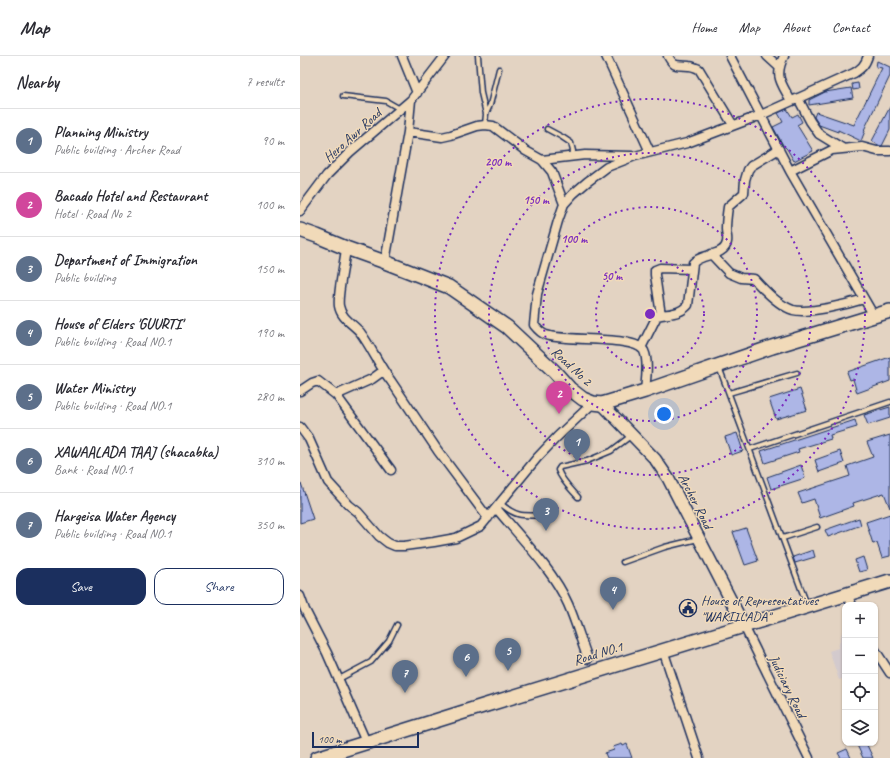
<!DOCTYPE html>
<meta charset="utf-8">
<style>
:root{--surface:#fff;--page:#f2f2f3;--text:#2b2b33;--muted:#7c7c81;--line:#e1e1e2;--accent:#1b2f5e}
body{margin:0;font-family:Caveat,sans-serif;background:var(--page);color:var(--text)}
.controls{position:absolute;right:12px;bottom:12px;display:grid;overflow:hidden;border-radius:8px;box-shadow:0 1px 3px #0004}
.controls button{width:36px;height:36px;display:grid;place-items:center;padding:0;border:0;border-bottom:1px solid var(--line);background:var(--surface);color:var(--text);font:20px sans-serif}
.scale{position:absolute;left:12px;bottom:10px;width:107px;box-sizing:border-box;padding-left:4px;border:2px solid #1b2f5e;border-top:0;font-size:11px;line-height:14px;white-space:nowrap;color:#1b2f5e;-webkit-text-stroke:3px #f1dab9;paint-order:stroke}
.you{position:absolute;left:364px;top:358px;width:14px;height:14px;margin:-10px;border:3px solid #fff;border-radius:50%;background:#1a73e8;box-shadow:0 0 0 6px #1a73e833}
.badge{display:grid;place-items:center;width:26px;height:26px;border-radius:50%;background:var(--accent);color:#fff;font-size:13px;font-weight:700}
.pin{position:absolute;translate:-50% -33px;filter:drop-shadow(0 1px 2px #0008)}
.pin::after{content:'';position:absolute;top:21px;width:14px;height:12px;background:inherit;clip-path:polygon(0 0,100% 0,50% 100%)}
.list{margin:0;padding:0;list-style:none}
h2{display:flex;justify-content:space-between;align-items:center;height:52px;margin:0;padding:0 16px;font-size:17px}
h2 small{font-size:13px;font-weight:400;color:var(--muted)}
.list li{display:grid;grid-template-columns:26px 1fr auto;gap:12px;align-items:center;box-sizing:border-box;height:64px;padding:0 16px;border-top:1px solid var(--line)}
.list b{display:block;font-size:15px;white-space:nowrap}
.list p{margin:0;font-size:13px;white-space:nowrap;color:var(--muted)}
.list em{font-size:13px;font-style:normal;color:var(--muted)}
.actions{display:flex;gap:8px;padding:12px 16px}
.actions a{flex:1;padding:9px 0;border:1px solid var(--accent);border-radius:12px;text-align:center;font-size:14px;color:var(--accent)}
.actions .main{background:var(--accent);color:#fff}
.icon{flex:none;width:22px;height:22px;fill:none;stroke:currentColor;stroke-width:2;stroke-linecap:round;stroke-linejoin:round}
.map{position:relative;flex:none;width:590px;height:702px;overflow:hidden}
header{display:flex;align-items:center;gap:24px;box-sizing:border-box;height:56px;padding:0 20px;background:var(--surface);border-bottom:1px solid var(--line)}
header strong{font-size:19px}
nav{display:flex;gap:22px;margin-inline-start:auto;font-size:14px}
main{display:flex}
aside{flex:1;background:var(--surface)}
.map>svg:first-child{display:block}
</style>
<header>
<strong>Map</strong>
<nav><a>Home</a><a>Map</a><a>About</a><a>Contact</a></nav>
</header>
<main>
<aside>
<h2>Nearby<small>7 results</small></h2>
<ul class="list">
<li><span class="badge" style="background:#5c6f8a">1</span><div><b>Planning Ministry</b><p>Public building · Archer Road</p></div><em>90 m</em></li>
<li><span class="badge" style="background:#d1479c">2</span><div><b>Bacado Hotel and Restaurant</b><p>Hotel · Road No 2</p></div><em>100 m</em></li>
<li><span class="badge" style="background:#5c6f8a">3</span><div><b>Department of Immigration</b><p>Public building</p></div><em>150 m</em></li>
<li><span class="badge" style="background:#5c6f8a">4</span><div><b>House of Elders 'GUURTI'</b><p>Public building · Road NO.1</p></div><em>190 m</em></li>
<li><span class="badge" style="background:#5c6f8a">5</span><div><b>Water Ministry</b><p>Public building · Road NO.1</p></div><em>280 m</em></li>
<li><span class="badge" style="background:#5c6f8a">6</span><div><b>XAWAALADA TAAJ (shacabka)</b><p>Bank · Road NO.1</p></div><em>310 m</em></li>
<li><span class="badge" style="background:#5c6f8a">7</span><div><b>Hargeisa Water Agency</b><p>Public building · Road NO.1</p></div><em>350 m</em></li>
</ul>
<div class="actions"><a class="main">Save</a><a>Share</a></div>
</aside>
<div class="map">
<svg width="590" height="702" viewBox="0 0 590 702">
<rect width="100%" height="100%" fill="#e3d3c2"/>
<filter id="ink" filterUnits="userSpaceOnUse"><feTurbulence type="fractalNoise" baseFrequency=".025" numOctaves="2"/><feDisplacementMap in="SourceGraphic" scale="8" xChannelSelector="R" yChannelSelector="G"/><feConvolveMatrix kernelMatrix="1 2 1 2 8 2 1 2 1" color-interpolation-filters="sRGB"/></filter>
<g filter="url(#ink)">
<path fill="#d3cacd" d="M545,575V622L539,624L529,595L538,592L542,576Z"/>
<path fill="#adb6e6" stroke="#1b2f5e" d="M577,5L590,11V20L564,74L565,75L561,85L538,74V76L519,69L514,61L516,56L554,69L582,12L576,11Z
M558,27L559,33L553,34L552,28Z
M551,32L553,42L509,49V44L525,36Z
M590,51V74L582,90H580L572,85Z
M487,53L492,61L498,58L502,66L497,69L513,95L494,105L487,93L483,89L473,71L483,66L478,57Z
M590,301V325L557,337L553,323L550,324L547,316Z
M500,333L507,354L476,363L469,343Z
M590,351V362L568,369L564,359Z
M555,364L557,371L530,379L531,383L498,393L499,396L465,407L461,395Z
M437,377L443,395L431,399L425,381Z
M590,379V452L584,437L553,447L554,450L520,462L514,443L502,447L498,437L550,420L547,410L573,401L567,386Z
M540,395L544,407L519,416L515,404Z
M501,409L505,422L471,433L467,421Z
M0,427H1L13,463L0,467Z
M590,458V500L582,502L577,487L573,488L566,466Z
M559,462L561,469L528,481L525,474Z
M446,472L458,505L445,509L433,476Z
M513,494L515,501L495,507L493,501Z
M563,501L567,514L559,516L555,504Z
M560,687H566L573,702H563L557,689Z
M322,688L323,690L327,688L332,702H307L305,697L314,694L313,691Z
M547,693L551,702H541L538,697Z"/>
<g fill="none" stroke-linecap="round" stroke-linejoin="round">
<defs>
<path id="service" d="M178,0L181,37L186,58
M43,40L86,45L100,53
M185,69L186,58L190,49L199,13
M247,73L262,81L271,87L273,95L272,100
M419,311L507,549
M429,337L497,317
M450,393L590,346
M278,441C271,433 262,425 258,414L260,411L287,405L311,395L332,379
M200,447C216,461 222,460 243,459
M483,482L517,471
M323,506L365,491L398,483
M39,623L71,606L89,585L97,569"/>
<path id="minor" d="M102,0L117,37
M306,0L350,96
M368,0C375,13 377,8 389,10C393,10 396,12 399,13L433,69
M430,0L490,115L574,260
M467,0L479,11
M484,0C474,21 481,26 491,45
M498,42L510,65L519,78L542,92
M108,76L142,81L151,79L177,70L185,69L193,70L226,95L242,104L252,116L264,148
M242,104L285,99L332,100
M490,115L532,94L562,91L577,95H590
M0,155L27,119L50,96L111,44L145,0
M46,192C45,205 37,239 39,250C41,262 53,268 60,276C72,292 79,310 91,325L138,395L188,462
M411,198L429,217L441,222L454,223C463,233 479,250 493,254C509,258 548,248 564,243
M85,206L108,76L111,44
M361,259L355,219V214L360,212L391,213
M341,292L357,260C369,257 379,259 388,249L393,207C401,197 425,201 427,186C428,182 426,177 426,173C426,166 427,158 428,151L444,137L445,124L448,114L451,110L479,93
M0,335L12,327L18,325L36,339L91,414
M345,335C346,323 349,306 344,295C336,279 265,286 246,279C241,277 238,274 234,269L237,238L258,165L264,148L273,138L287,126L307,111L335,100L387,87L461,59L554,17C562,12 565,9 568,0
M36,339L72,323L83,315
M0,371L9,383L28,426L49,449L58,456L79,480L88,487L95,490H104L134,486L156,482L181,470L237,402L257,381L293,347
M196,452C220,481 253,514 268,548C276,566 281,585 288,603
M547,539L552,549
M0,540L5,554L27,597L66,686
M444,570L509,702
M363,594L399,702
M575,594L590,617"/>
<path id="secondary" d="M302,348L355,403L368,422L444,570"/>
<path id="primary" d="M0,174L17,180L46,192L85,206L149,231L207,271L254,315L270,333L283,343L293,347L302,348L345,335L472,291L590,255"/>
<path id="trunk" d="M17,702L183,650L590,525"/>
</defs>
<use href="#service" stroke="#1b2f5e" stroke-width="7"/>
<use href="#minor" stroke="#1b2f5e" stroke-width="11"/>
<use href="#secondary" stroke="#1b2f5e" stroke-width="14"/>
<use href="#primary" stroke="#1b2f5e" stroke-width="16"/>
<use href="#trunk" stroke="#1b2f5e" stroke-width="16"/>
<use href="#service" stroke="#f1dab9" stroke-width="4"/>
<use href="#minor" stroke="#f1dab9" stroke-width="8"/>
<use href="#secondary" stroke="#f1dab9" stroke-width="11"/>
<use href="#primary" stroke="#f1dab9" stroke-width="13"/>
<use href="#trunk" stroke="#f1dab9" stroke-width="13"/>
</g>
</g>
<g fill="none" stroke="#7b2cbf" stroke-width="2" stroke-dasharray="2 4">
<circle cx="350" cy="258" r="54"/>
<circle cx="350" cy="258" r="107"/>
<circle cx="350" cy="258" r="161"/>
<circle cx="350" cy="258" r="215"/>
</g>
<defs>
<symbol id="civic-ring" viewBox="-11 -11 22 22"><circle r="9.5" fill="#f1dab9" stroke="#1b2f5e" stroke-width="1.5"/><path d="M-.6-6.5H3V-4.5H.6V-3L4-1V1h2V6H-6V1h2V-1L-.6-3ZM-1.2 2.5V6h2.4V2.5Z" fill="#1b2f5e"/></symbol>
</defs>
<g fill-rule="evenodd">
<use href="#civic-ring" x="378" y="542" width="20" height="20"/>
</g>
<g text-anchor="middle" stroke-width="3" stroke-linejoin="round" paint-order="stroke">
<g font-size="14" fill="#1b2f5e" stroke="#f1dab9">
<text transform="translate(52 79) rotate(-42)" y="5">Hero Awr Road</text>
<text transform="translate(272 310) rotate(43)" y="5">Road No 2</text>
<text transform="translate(396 445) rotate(63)" y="5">Archer Road</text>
<text transform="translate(298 597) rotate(-17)" y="5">Road NO.1</text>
<text transform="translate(488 630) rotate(64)" y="5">Judiciary Road</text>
</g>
<g font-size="14" fill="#1b2f5e" stroke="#f1dab9" text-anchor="start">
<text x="401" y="549">House of Representatives<tspan x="401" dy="16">"WAKIILADA"</tspan></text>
</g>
</g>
<circle cx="350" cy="258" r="6" fill="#7b2cbf" stroke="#f1dab9" stroke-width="2"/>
<g font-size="12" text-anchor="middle" font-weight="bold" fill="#7b2cbf" stroke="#f1dab9" stroke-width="3" stroke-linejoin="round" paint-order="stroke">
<text x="198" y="110">200 m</text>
<text x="236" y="148">150 m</text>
<text x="274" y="187">100 m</text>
<text x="312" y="224">50 m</text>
</g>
</svg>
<div class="controls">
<button>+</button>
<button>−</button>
<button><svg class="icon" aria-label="locate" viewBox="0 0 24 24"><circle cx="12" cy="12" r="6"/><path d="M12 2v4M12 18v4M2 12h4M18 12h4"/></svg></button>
<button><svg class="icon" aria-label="layers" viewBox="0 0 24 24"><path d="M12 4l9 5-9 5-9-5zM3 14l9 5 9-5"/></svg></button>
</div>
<div class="scale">100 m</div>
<div class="you"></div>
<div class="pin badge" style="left:277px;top:406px;background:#5c6f8a">1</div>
<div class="pin badge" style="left:259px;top:358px;background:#d1479c">2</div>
<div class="pin badge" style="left:246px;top:475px;background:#5c6f8a">3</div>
<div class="pin badge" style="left:313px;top:554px;background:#5c6f8a">4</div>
<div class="pin badge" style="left:208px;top:615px;background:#5c6f8a">5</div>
<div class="pin badge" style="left:166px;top:621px;background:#5c6f8a">6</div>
<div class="pin badge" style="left:105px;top:637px;background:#5c6f8a">7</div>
</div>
</main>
